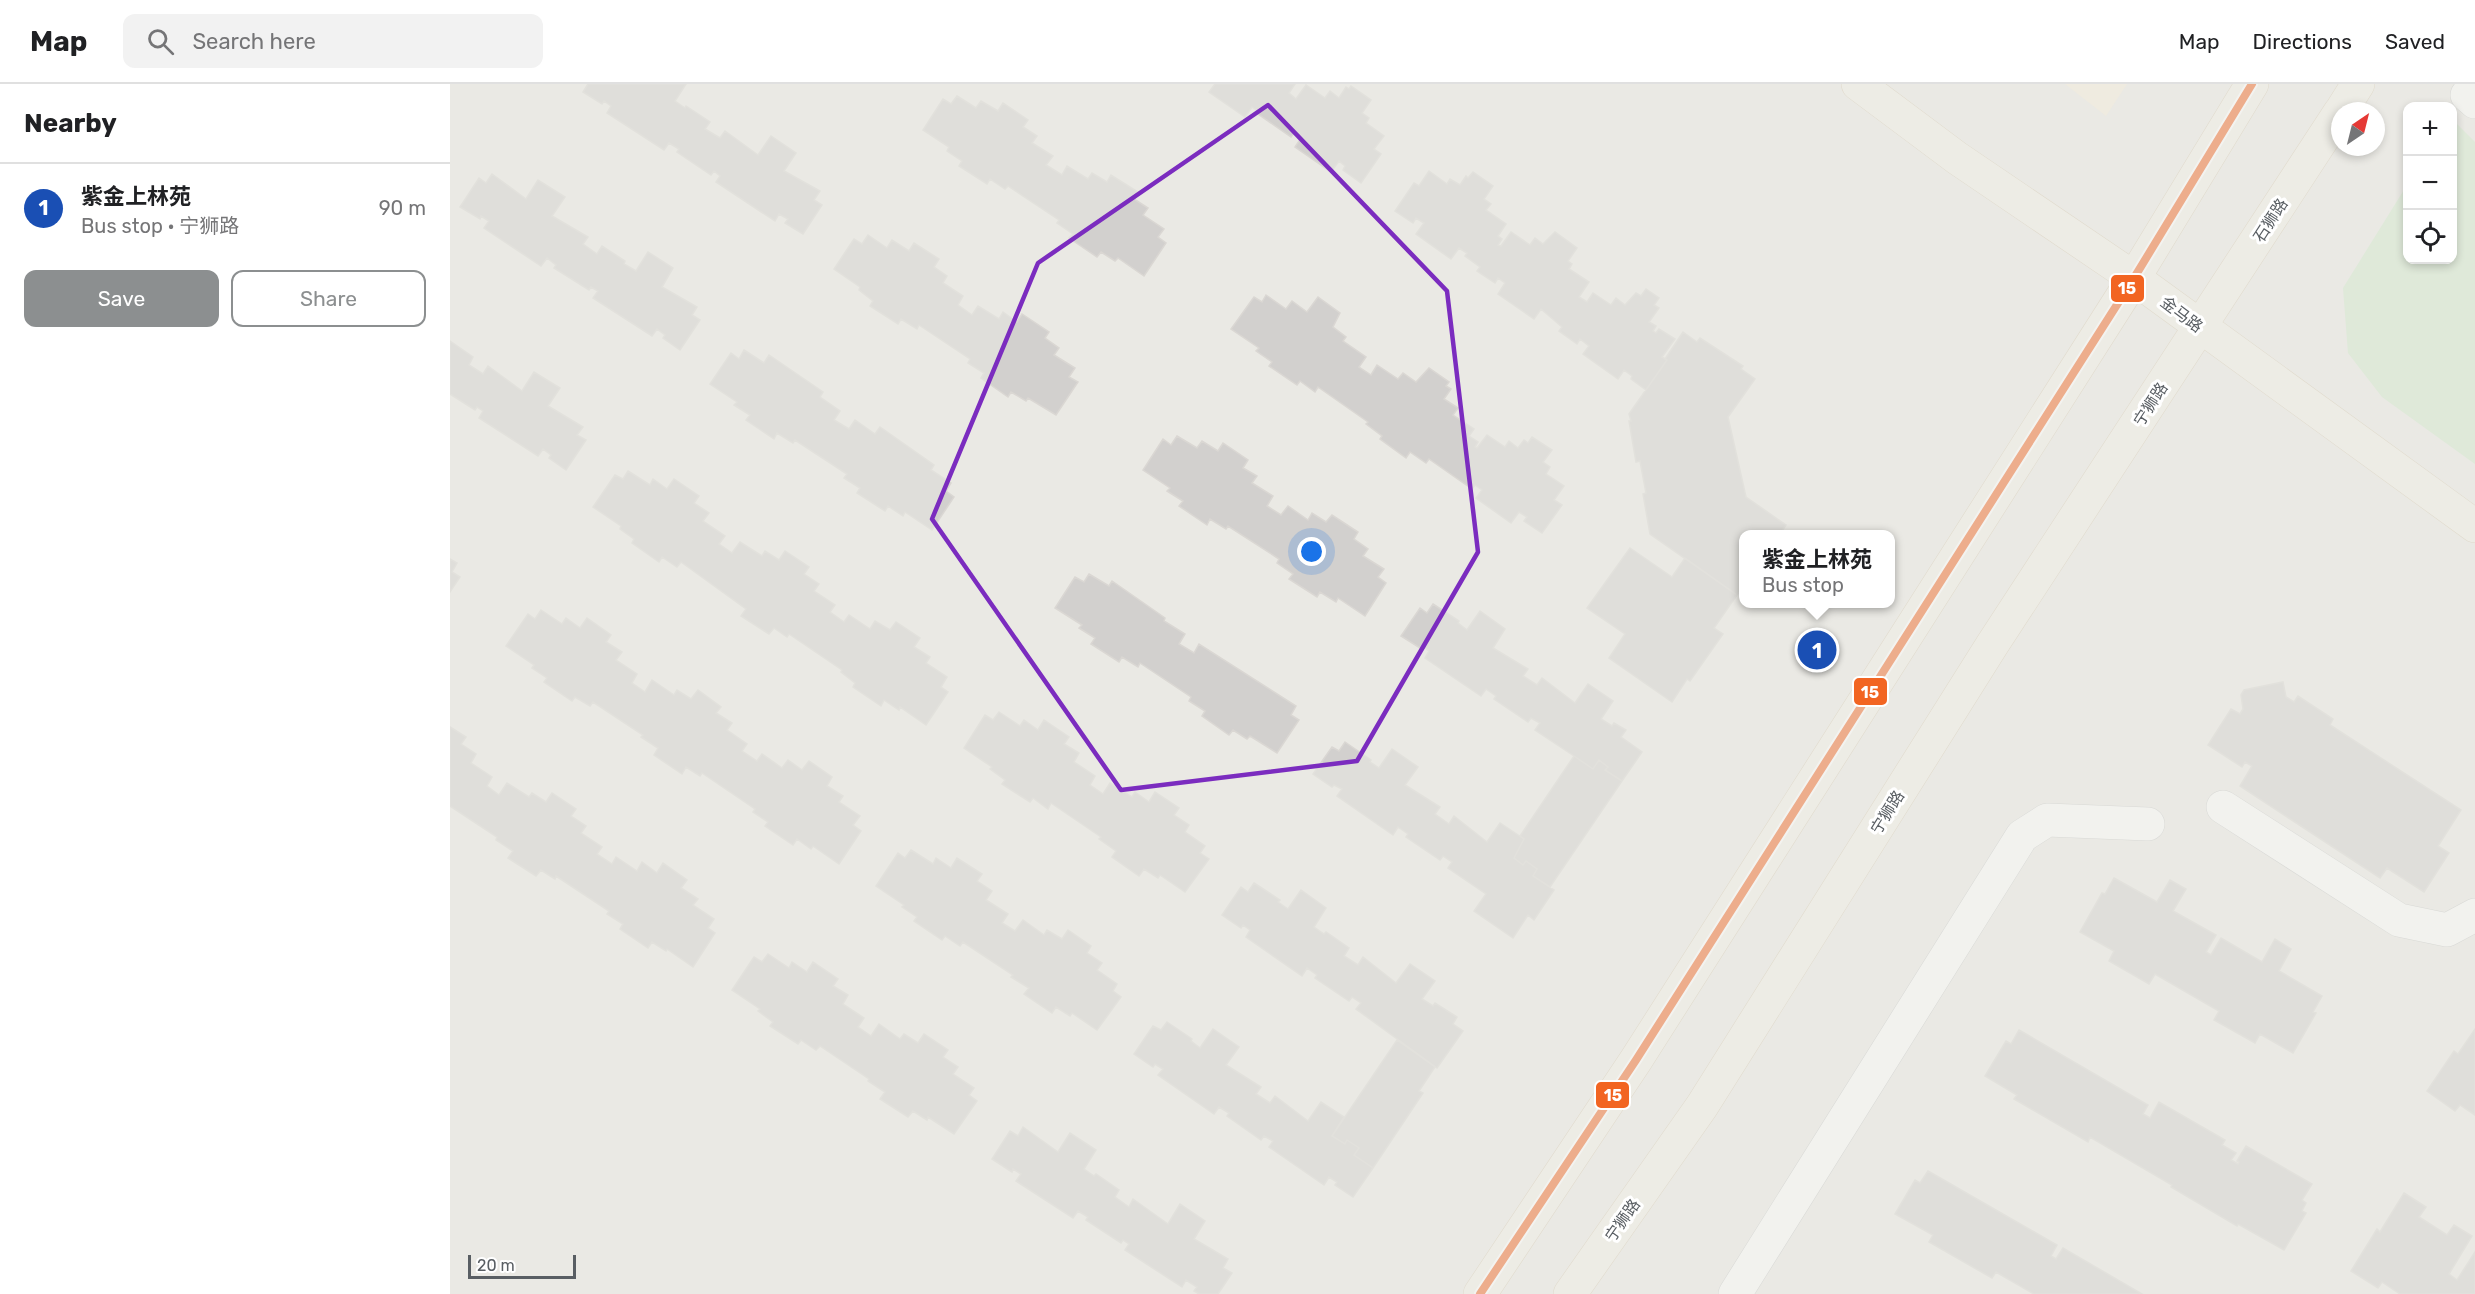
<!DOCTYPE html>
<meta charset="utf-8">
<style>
:root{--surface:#fff;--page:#f2f2f2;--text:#202124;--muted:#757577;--line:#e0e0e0;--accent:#8c8f90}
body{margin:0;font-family:Rubik,"Noto Sans SC",sans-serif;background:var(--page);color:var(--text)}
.controls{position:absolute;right:18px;top:18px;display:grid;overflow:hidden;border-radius:12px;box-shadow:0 3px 9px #0003}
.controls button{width:54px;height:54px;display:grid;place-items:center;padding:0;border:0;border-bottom:2px solid var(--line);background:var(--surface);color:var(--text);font:30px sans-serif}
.compass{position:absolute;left:1881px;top:18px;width:54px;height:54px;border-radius:50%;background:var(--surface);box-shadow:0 3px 9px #0003;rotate:35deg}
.scale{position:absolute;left:18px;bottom:15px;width:108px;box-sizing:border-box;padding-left:6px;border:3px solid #595e63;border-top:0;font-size:16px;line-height:21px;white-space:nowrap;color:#595e63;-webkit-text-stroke:4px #fff;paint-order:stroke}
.you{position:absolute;left:862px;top:468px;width:21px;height:21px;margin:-15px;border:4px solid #fff;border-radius:50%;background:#1a73e8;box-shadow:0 0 0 9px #1a73e833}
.badge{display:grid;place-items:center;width:39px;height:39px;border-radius:50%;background:var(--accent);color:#fff;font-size:20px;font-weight:700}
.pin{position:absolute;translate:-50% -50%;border:3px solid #fff;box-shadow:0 2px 6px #0006}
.popup{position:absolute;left:1289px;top:446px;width:156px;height:78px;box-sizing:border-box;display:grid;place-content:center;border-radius:12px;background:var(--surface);filter:drop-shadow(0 2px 4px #0005);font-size:20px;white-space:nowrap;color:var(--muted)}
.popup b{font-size:22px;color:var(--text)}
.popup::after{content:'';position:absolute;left:50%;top:100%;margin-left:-12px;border:12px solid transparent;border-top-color:var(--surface)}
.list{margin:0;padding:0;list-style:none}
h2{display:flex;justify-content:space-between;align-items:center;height:78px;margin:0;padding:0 24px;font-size:26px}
h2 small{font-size:20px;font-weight:400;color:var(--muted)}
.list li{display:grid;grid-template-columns:39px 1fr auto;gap:18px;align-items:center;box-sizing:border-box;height:90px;padding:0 24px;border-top:2px solid var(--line)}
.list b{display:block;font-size:22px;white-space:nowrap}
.list p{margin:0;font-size:20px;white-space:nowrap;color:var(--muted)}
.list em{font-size:20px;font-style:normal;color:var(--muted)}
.actions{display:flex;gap:12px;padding:18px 24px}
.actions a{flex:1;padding:14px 0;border:2px solid var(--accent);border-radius:12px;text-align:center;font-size:21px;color:var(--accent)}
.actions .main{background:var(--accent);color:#fff}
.icon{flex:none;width:33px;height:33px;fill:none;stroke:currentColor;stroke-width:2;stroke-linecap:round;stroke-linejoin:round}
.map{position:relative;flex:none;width:2025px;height:1210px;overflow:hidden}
header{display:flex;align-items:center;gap:36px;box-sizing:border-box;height:84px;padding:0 30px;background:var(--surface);border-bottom:2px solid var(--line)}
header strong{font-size:28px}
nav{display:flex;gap:33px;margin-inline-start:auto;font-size:21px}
.search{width:420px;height:54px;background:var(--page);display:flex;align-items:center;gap:15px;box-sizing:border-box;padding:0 21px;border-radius:12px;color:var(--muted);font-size:22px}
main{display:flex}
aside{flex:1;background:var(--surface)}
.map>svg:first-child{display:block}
</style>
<header>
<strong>Map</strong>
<div class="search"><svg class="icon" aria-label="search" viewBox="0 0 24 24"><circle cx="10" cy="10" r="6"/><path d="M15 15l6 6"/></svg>Search here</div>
<nav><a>Map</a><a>Directions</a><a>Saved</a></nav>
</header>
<main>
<aside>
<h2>Nearby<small></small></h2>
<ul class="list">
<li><span class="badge" style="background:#1a4fb4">1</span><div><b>紫金上林苑</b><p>Bus stop · 宁狮路</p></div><em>90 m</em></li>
</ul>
<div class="actions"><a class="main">Save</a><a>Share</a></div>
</aside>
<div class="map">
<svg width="2025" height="1210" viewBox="0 0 2025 1210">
<rect width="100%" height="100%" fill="#eae9e4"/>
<path fill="#f6eddb" d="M1615,0H1677L1656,32Z"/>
<path fill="#d2e9cc" d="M2003,36L2025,58V380L1932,313L1898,269L1893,204L1957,101L1958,176H2002Z"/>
<path fill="#d2d0ce" stroke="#dad7d3" stroke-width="1.5" d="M138,0H236L225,17L235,24L236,22L260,38L255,45L270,54L275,47L308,71L321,52L346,69L334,87L370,107L364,116L372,121L353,150L335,139L338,135L329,130L325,137L266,98L270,92L264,87L261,91L227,68L229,65L219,59L214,66L157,29L161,22L154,17L152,20L133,8Z
M765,0H845L839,9L846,15L856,1L875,14L880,7L889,14L896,3L899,5L901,2L921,16L912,29L919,34L916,39L934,52L924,65L931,70L911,99L893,86L895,82L889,77L881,88L845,63L851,54L844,49L841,53L808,30L809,28L802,23L795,33L759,8Z
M507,12L526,24L531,17L548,27L553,19L578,36L573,43L587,52L582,59L603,72L596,81L612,91L617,82L638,95L642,89L657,98L661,91L688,108L684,115L698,124L693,131L714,145L708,153L716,159L694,192L668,174L665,177L651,168L647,173L619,154L623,150L607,139L609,136L558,102L555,105L540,95L537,100L509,82L512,77L497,67L499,63L473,46L493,15L501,20Z
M979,87L997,100L1000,95L1010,101L1016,92L1018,94L1023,88L1043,102L1034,115L1041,120L1036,126L1056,140L1048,152L1052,155L1048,161L1051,162L1061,148L1080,161L1085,154L1093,160L1105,148L1127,164L1118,177L1122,180L1119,185L1139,198L1129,213L1137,218L1143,209L1161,221L1166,214L1175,221L1186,209L1191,212L1196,205L1209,214L1204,221L1209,224L1199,238L1206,242L1203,247L1206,249L1209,245L1225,255L1212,273L1217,276L1196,306L1181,295L1182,292L1174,286L1168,295L1133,270L1139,262L1130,255L1127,260L1109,247L1112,243L1091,225L1084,235L1048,210L1055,199L1048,194L1045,199L1027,187L1030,183L1015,172L1017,169L1009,164L1001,175L966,150L974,139L966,134L963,139L945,127L964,99L969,102Z
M42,90L76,115L88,96L115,113L102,132L138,153L133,160L147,170L152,162L175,177L174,180L186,187L198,168L223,184L212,203L247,223L242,231L250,236L230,266L213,254L215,251L207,245L202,252L143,214L148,207L141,203L139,206L104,184L106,181L97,174L91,182L34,144L39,137L31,132L30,135L10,123L29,94L36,99Z
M418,151L437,164L442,156L459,167L464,159L489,175L484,183L497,192L493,199L513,212L508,221L522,231L528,222L549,235L553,228L567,238L572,230L599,248L595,254L609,264L604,271L625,284L619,293L628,298L606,331L578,314L576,317L561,308L558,313L531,294L534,289L518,279L520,275L469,241L467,245L451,235L448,240L420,222L423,217L409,206L410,203L384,185L404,155L412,160Z
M816,211L836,225L842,217L857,228L868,213L890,229L883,243L896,253L893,257L916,273L909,283L921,291L927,281L948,295L953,289L966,298L979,284L999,298L996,302L1001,305L994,315L1008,324L1003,331L1024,345L1019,352L1028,358L1025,363L1027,364L1037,351L1055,363L1059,357L1068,364L1074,356L1078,359L1082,353L1102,366L1093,378L1100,383L1096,390L1114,402L1104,416L1112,421L1092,449L1074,437L1077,433L1069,428L1061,439L1026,414L1032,406L1025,401L1022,405L979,375L976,379L960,368L956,374L930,355L932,352L916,340L918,338L868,303L865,308L850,297L847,301L819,282L822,278L806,267L809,264L781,245L804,213L812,218Z
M1233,248L1247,258L1250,254L1293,282L1291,285L1305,295L1278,333L1296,413L1336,441L1330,450H1294V502L1287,511L1200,450L1193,410L1196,409L1190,377L1186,378L1179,337H1181L1179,330L1217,276L1215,275Z
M0,257L23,273L19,281L33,290L38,282L72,307L84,288L110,304L98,322L133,343L127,351L136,356L116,386L99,374L101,371L93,365L88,372L29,334L33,327L27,323L25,326L0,310Z
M294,266L314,279L319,271L373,308L370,313L390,327L384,336L399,345L405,336L425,350L430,343L484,381L481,386L501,399L496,407L504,413L482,446L455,428L453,432L438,422L435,427L407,409L410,404L394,394L397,390L345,356L343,359L327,349L324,355L296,336L300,331L284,321L287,318L260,300L281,269L289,275Z
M727,352L747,364L752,357L768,367L773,359L798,376L793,384L807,392L802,399L823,412L817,422L831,431L838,422L858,436L862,429L876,438L882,431L908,448L904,455L918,465L913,472L934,485L928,493L936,499L915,532L888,514L886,518L870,508L867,513L839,495L843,490L827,479L829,475L778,442L776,445L760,435L757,441L729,422L733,417L717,407L720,404L693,386L713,355L721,361Z
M178,387L200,401L203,395L217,405L224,395L249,412L244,419L259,429L253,437L275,452L269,460L282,469L290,458L312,472L315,467L329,476L335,467L359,483L354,490L369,500L364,507L385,521L380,528L394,538L399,531L420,545L425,537L440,546L446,538L470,554L464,563L480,573L476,579L497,593L491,603L498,608L476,641L450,623L449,626L434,616L431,622L403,603L405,599L391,588L392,586L339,550L337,553L324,544L319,550L291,532L296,525L231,478L227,483L212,473L209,478L182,459L184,455L170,445L171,442L143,423L165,391L173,395Z
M1180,464L1222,493L1235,474L1287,511L1264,544L1273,550L1240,597L1237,595L1222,618L1159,574L1175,550L1137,524Z
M0,475L7,479L2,488L10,493L0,508Z
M639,490L659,502L662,497L715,534L714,537L735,550L729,560L744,569L749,560L846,622L841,631L849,636L827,669L800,652L797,655L783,646L779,651L752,632L755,627L739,617L741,613L690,579L688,583L672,573L669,578L641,560L645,554L629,544L632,541L605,524L625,493L634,498Z
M983,520L1009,537L1008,539L1017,546L1030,527L1055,545L1043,564L1078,585L1073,592L1087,601L1092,594L1125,619L1138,600L1163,617L1151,635L1162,642L1164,639L1176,646L1171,653L1192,668L1172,697L1155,686L1158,683L1149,676L1143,685L1124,672L1085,646L1090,639L1081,634L1078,638L1044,615L1046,612L1036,605L1031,612L975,574L979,567L972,562L970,564L951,552L970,524L977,529Z
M91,526L112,540L116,534L130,544L137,534L161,551L156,558L172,568L166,576L187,590L182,599L195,608L202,596L224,611L227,606L241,615L248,606L271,623L266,629L282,639L277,646L297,660L292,667L307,677L312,670L332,684L338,676L352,686L359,677L382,693L377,702L393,712L389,718L410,732L403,741L411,747L389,780L363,762L361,765L347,755L343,761L315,742L318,738L303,728L305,725L252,689L250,692L236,683L232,690L204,671L208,664L191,653L193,651L143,618L140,622L125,613L122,617L94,598L97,594L82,584L84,581L56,562L78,530L85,535Z
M1833,598L1836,613L1844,618L1848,612L1883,635L1880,641L2011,726L1988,762L1999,769L1974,808L1937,784L1930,794L1790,702L1802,682L1795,678L1792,683L1758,661L1781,625L1790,630L1793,625L1791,611L1794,606Z
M549,628L570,642L574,636L588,646L594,636L619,653L614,660L629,669L624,678L645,692L640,701L653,710L660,699L682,713L685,708L699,718L705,708L729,724L724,731L739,741L735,748L755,762L750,769L759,775L735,808L710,791L708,794L694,785L689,792L662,773L666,767L649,755L651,753L601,719L598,725L583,714L580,718L552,700L555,696L540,685L542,683L514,664L535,631L543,636Z
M0,643L16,653L11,660L26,670L21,679L42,693L37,702L49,711L57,699L79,713L82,709L96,718L102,709L126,725L121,732L136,742L131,749L152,763L147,770L162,780L166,773L187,787L192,778L207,789L213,779L237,796L231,804L248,815L243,821L264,835L258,844L265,849L243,883L217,865L216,867L202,858L198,864L170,845L173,840L157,830L159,827L106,792L105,795L91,786L86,792L58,774L63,767L46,756L47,753L0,722Z
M895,658L921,676L920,678L929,684L942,665L968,683L955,701L990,723L985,730L999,740L1004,732L1037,758L1050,739L1074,755L1064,774L1073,781L1076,777L1087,785L1083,792L1104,806L1084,836L1078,831L1063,854L1024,827L1036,810L998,784L1002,778L993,772L990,776L956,753L958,750L948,743L943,751L887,712L892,705L884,701L882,703L863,690L882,663L889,667Z
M1124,672L1143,685L1149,676L1158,683L1155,686L1172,697L1100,803L1083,792L1087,785L1076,777L1073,781L1064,774L1074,755L1070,752Z
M461,766L483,780L486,774L501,784L507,774L532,790L527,797L542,807L536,816L558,830L552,839L565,847L573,836L594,851L597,846L612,855L618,846L641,862L637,869L652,879L647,886L667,900L663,907L671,913L647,946L622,929L620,932L606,923L602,929L574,910L579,904L561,893L563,891L513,858L510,862L495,852L492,856L464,837L467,833L452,823L454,821L426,802L448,769L455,774Z
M1664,794L1707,818L1720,796L1736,805L1723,827L1766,851L1756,868L1761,871L1771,854L1812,878L1825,855L1841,865L1829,887L1872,912L1863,928L1866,929L1843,969L1810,950L1805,959L1764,936L1769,927L1705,890L1699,900L1659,877L1664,867L1630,848L1652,809L1655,810Z
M804,799L830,816L828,818L838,825L851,806L876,824L864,843L874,850L876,848L899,864L894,872L908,881L913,873L946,899L960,880L985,897L972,915L983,922L985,919L1007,933L1003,940L1013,947L987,984L906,925L911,919L902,913L899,917L865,894L867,891L857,884L852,892L796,853L800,846L793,841L791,844L772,831L791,803L798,808Z
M318,870L339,884L342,878L357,888L363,878L388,895L383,902L398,911L393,920L414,934L408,943L421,952L429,940L450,955L454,950L468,959L474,950L498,966L493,973L508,983L503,990L524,1004L519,1011L527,1017L504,1050L478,1033L477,1036L463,1027L458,1033L430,1015L435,1008L418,997L419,995L370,962L366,966L351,956L348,960L320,942L323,938L308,927L310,925L282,906L304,873L312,878Z
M717,938L742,955L741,957L750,964L763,945L789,963L776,981L811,1003L806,1010L820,1019L825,1012L858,1037L871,1018L894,1033L882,1052L895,1060L897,1056L909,1064L904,1071L923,1084L903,1113L885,1101L887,1098L879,1093L874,1101L819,1063L823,1057L814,1052L811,1056L777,1032L779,1029L769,1023L764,1030L708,991L713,985L705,980L703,983L684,970L703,942L711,946Z
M2025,945V1031L2010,1021L2005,1027L1977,1007L2004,967L2008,970Z
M1569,946L1698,1021L1693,1030L1700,1034L1709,1018L1775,1056L1772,1061L1786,1069L1781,1076L1788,1080L1789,1078L1787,1077L1796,1062L1862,1100L1852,1116L1856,1119L1852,1127L1856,1129L1834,1166L1788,1140L1787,1142L1721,1103L1722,1101L1640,1053L1638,1058L1564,1015L1567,1011L1535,992L1556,957L1561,960Z
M947,956L985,983L969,1007L973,1009L923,1084L904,1071L909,1064L897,1056L895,1060L882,1052Z
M573,1043L608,1068L620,1049L646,1066L634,1085L644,1092L646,1090L669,1106L665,1113L679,1123L683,1115L718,1140L730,1120L755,1137L744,1155L778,1175L773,1184L782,1189L768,1210H749L744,1207L747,1203L736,1196L732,1203L675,1166L679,1160L673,1156L671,1159L636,1136L638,1133L628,1127L623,1134L566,1097L571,1090L563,1085L562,1088L542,1075L560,1047L568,1052Z
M1478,1087L1607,1161L1601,1172L1606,1175L1613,1164L1692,1210H1584L1546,1188L1542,1194L1479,1158L1483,1151L1445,1130L1465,1096L1470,1099Z
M1954,1109L1976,1123L1969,1133L1997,1151L2004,1141L2022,1152L1999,1190L2007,1196L2025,1168V1210H1950L1932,1198L1928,1204L1901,1187L1927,1145L1930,1148Z"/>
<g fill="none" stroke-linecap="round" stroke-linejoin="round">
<defs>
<path id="minor" d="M2017,11L2025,18
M1773,723L1949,836L1997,846L2025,831
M1285,1210L1572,752L1597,736L1698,740"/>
<path id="major" d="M1408,0L1507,74L1684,194L2025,442
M1891,27L1908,0
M1030,1210L1186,976L1684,194L1802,0
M1120,1210L1252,1022L1542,561L1890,28"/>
</defs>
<use href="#minor" stroke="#c6c6c5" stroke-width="34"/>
<use href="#major" stroke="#d5c7af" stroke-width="34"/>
<use href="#minor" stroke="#fcfcfb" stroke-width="33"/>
<use href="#major" stroke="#f2efe7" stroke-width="33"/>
<defs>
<path id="bus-1" d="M1030,1210L1186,976L1684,194L1802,0"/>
</defs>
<use href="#bus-1" stroke="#fff" stroke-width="12"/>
<use href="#bus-1" stroke="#f26522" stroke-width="8"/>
</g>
<path d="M0 0H2025V1210H0ZM818,21L997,207L1028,468L907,677L671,706L482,435L588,179Z" fill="#eae9e4" fill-opacity=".55" fill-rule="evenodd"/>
<path fill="none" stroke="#7b2cbf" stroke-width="4.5" stroke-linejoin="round" d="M818,21L997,207L1028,468L907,677L671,706L482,435L588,179Z"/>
<g text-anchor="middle" stroke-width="6" stroke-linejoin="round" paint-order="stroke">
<g font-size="16" fill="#595e63" stroke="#fff">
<text transform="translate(1820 136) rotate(-57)" y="6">石狮路</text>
<text transform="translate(1732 230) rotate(37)" y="6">金马路</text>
<text transform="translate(1700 320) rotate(-57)" y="6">宁狮路</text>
<text transform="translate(1437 728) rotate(-58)" y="6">宁狮路</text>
<text transform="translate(1172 1136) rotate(-55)" y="6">宁狮路</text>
</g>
</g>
<g stroke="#fff" stroke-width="2">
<rect x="1660" y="190" width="35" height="29" rx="6" fill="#f26522"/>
<rect x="1403" y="593" width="35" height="29" rx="6" fill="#f26522"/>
<rect x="1145" y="997" width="35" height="28" rx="6" fill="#f26522"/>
</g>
<g font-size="16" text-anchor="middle" font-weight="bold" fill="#fff">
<text x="1677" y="210">15</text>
<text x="1420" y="614">15</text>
<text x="1163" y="1017">15</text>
</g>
</svg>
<div class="controls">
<button>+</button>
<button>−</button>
<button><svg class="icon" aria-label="locate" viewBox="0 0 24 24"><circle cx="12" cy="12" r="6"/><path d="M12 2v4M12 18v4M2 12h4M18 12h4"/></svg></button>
</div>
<svg class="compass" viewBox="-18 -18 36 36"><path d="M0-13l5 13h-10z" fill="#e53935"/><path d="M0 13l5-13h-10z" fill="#757577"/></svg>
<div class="scale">20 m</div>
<div class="you"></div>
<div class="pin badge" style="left:1367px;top:566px;background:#1a4fb4">1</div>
<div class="popup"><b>紫金上林苑</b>Bus stop</div>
</div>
</main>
